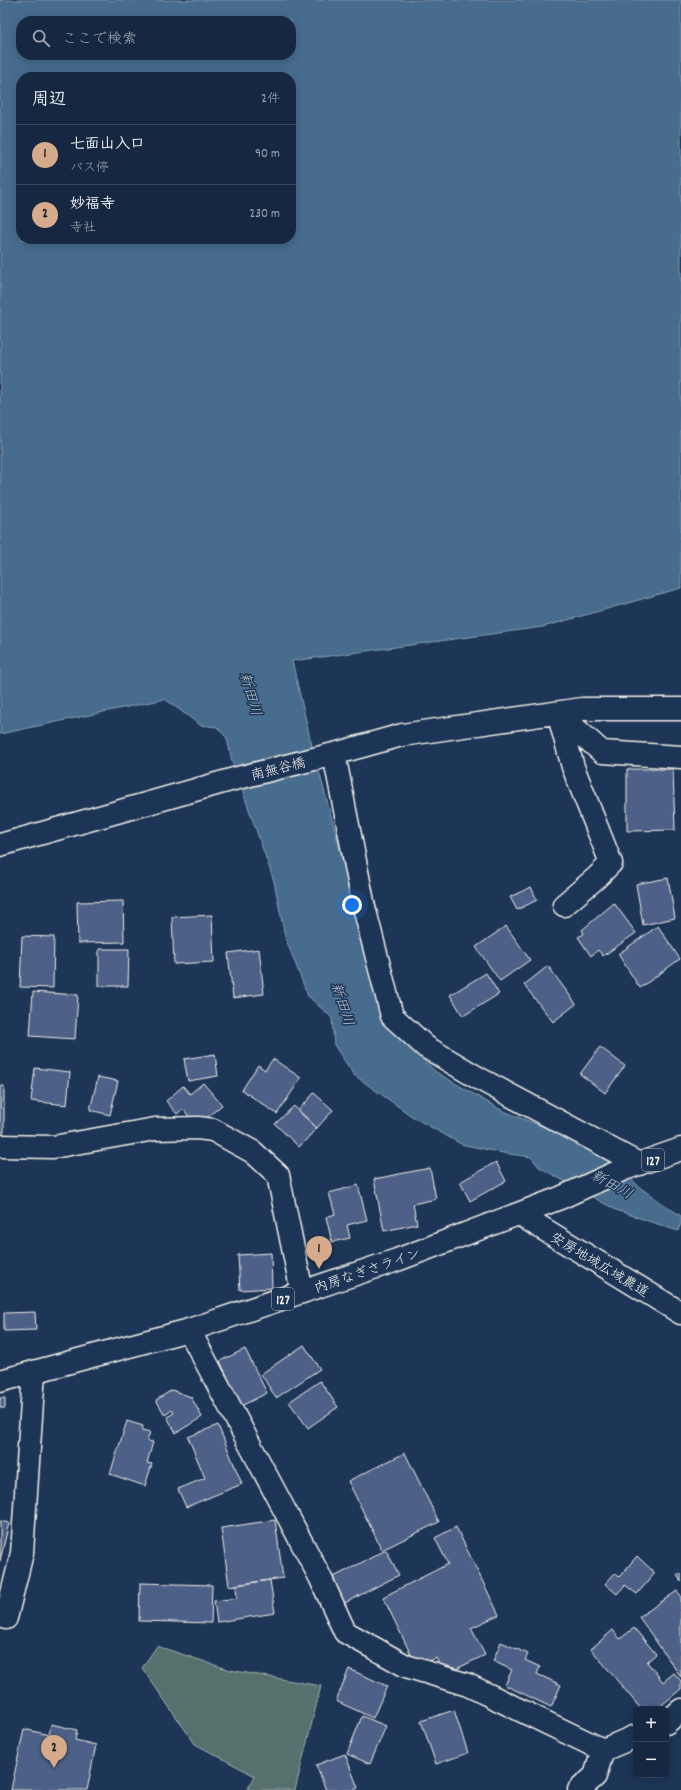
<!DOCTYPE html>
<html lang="ja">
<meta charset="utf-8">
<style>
:root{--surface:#162841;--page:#23344c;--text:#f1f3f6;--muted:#9ea6b1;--line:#35445a;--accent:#d6ab8b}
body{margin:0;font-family:Dekko,"Klee One",sans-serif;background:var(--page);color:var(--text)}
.controls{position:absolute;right:12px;bottom:12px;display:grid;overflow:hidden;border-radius:8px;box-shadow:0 2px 10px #0003}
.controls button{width:36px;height:36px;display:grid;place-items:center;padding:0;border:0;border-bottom:1px solid var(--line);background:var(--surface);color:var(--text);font:20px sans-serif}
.you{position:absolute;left:352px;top:905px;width:14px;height:14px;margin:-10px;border:3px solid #fff;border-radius:50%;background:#1a73e8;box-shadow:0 0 0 6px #1a73e833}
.badge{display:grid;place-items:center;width:26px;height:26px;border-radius:50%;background:var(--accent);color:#111;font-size:13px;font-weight:700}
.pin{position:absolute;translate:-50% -33px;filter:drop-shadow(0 1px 2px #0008)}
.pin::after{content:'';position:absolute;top:21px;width:14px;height:12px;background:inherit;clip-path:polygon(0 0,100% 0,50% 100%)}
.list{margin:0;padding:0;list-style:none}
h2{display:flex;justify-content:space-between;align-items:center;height:52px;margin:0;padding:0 16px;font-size:17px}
h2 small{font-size:13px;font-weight:400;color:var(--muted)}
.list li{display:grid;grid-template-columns:26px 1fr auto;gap:12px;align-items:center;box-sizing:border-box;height:60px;padding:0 16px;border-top:1px solid var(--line)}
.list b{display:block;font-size:15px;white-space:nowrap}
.list p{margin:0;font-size:13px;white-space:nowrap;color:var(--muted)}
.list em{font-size:13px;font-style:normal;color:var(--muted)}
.icon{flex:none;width:22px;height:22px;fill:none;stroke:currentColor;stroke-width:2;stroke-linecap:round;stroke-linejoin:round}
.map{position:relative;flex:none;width:681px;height:1790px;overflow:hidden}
.search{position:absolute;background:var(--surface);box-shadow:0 2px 10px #0003;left:16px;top:16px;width:280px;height:44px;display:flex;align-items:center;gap:10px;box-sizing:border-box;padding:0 14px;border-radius:16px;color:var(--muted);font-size:15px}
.panel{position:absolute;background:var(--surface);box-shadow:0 2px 10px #0003;left:16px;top:72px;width:280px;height:172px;border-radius:16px}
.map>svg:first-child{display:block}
</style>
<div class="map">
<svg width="681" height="1790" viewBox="0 0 681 1790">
<rect width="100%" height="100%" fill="#1d3557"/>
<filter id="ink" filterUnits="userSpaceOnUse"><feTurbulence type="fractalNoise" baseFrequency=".025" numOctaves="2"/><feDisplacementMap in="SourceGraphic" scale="8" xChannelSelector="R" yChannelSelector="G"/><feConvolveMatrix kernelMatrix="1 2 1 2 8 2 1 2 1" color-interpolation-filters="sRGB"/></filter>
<g filter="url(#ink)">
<path fill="#556f6d" stroke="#a4b0aa" d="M157,1646L230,1670L321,1686L295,1790H247L255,1776L195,1744L142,1668Z"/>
<path fill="#466c8e" stroke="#8ca1b2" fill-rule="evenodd" d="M0,0H681V588L543,627L292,661L310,738L337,838L375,988L385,1015L399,1037L436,1072L501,1110L599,1149L642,1189L681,1216V1223L678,1231L616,1210L539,1167L531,1157L503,1153L461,1144L413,1117L354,1075L334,1045L332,1018L308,996L285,937L274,881L232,761L227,738L217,727L200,725L165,699L0,734ZM21,21H291V55H21ZM21,77H291V239H21Z"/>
<path fill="#4e6087" stroke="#f4f1e8" d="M627,769H673L675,830L627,831Z
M668,878L675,918L643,925L636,884Z
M531,887L537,900L517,910L510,897Z
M123,901L124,942L78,943L77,902Z
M614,903L636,933L603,956L598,950L591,956L578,937L584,934L582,930Z
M212,915L214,962L174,964L172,917Z
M506,926L530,960L500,981L476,947Z
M658,926L680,959L640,988L618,954Z
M22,936L54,937L53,988L20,987Z
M99,949H129L128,986H99Z
M259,949L264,994L233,998L228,953Z
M548,966L576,1004L553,1022L524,985Z
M486,973L499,994L463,1016L450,995Z
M33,992L78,995L75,1039L30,1036Z
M600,1047L625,1066L605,1093L580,1074Z
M215,1054L218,1076L188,1081L184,1059Z
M273,1059L301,1078L277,1114L242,1090L258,1065L265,1070Z
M35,1068L70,1072L67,1105L31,1101Z
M98,1077L118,1081L110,1115L90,1110Z
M203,1083L222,1105L197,1126L183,1109L177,1114L166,1101L183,1086L190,1094Z
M0,1086H4V1132H0Z
M314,1093L333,1110L317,1128L298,1111Z
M294,1106L317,1128L299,1147L275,1124Z
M496,1162L506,1181L470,1201L460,1182Z
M430,1168L436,1199L413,1204L417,1224L384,1231L374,1179Z
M358,1185L367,1220L347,1225L350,1238L332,1242L326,1217L335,1214L329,1193Z
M271,1253L272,1288L240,1290L238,1255Z
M35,1312L36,1330L4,1331V1313Z
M304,1345L320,1369L276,1398L261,1374Z
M245,1349L267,1393L241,1406L220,1361Z
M320,1381L338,1407L308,1428L289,1402Z
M172,1390L191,1397L202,1417L176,1433L167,1417L174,1413L172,1410L165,1415L156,1400Z
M0,1398H5V1408H0Z
M127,1421L143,1426L142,1430L150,1432L147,1441L153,1442L147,1463L152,1464L145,1486L110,1474Z
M218,1425L242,1484L186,1507L178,1489L205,1478L188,1437Z
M405,1453L439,1522L382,1550L348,1481Z
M275,1520L283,1578L229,1586L221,1528Z
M0,1521L9,1523L0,1561Z
M456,1527L499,1615L471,1628L485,1655L444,1675L436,1658L417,1667L383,1597L448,1564L435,1538Z
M386,1550L399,1575L339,1606L326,1581Z
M637,1556L655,1573L637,1594L625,1585L617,1594L605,1584L615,1573L619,1577Z
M681,1573V1582L677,1575Z
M270,1580L275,1613L217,1622L214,1601L237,1598L236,1585Z
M140,1583L212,1585L211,1623L139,1621Z
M677,1591L681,1596V1677L639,1617Z
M634,1628L656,1654L647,1662L663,1682L674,1673L681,1681V1689L657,1709H641L591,1649L613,1630L620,1639Z
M501,1642L528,1654L525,1660L540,1667L537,1674L561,1685L551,1707L505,1685L512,1670L493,1661Z
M349,1669L387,1686L373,1718L336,1701Z
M454,1710L468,1753L436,1764L421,1721Z
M362,1716L386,1726L370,1764L347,1754Z
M51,1724L77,1730L75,1740L96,1745L87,1790H11L24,1729L49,1735Z
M345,1754L358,1788L353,1790H326L316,1765Z"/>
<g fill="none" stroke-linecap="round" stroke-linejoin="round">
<defs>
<path id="minor" d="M558,713L573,767L611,863L596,878L564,905
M558,713L602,752L681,757
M334,754L364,907L392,1016L426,1047L478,1078L639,1164
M0,845L234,779L334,754L402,735L582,709H681
M0,1146L53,1147L155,1129L198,1128L213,1130L253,1152L278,1175L302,1292
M519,1214L681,1313
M189,1330L284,1509L320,1577L345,1632L406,1666L468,1685L603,1750L636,1736
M6,1618L22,1553L34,1372
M666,1723L681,1710
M579,1790L595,1776L603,1750"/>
<path id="highway" d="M0,1381L189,1330L397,1260L560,1198L624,1169L681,1149"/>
</defs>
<use href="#minor" stroke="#f4f1e8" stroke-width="25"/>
<use href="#highway" stroke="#f4f1e8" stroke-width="25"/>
<use href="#minor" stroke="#1d3557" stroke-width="22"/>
<use href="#highway" stroke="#1d3557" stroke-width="22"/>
</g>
</g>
<g text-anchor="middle" stroke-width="3" stroke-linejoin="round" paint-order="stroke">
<g fill="#1d3557" stroke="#b4b9bc" stroke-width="1">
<rect x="642" y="1149" width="22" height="22" rx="3"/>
<rect x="272" y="1288" width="22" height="22" rx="3"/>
</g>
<g font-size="13" font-weight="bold" fill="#f4f1e8">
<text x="653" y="1165">127</text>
<text x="283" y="1304">127</text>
</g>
<g font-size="14" fill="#f4f1e8" stroke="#1d3557">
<text transform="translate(278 768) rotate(-14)" y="5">南無谷橋</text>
<text transform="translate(600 1264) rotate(31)" y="5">安房地域広域農道</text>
<text transform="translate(367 1270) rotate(-19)" y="5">内房なぎさライン</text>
</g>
<g font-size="15" font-style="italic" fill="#b7c2c8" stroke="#1d3557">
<text transform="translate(251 694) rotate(74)" y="5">新田川</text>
<text transform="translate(343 1004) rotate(72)" y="5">新田川</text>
<text transform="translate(612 1184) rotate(29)" y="5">新田川</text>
</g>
</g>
</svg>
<div class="controls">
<button>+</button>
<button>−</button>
</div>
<div class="you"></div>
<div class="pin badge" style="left:319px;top:1269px">1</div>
<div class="pin badge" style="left:54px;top:1768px">2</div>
<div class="search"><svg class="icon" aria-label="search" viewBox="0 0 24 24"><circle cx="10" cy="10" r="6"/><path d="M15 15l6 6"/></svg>ここで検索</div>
<section class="panel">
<h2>周辺<small>2件</small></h2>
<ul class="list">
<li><span class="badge">1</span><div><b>七面山入口</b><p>バス停</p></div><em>90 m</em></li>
<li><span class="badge">2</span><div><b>妙福寺</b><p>寺社</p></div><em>230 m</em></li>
</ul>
</section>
</div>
